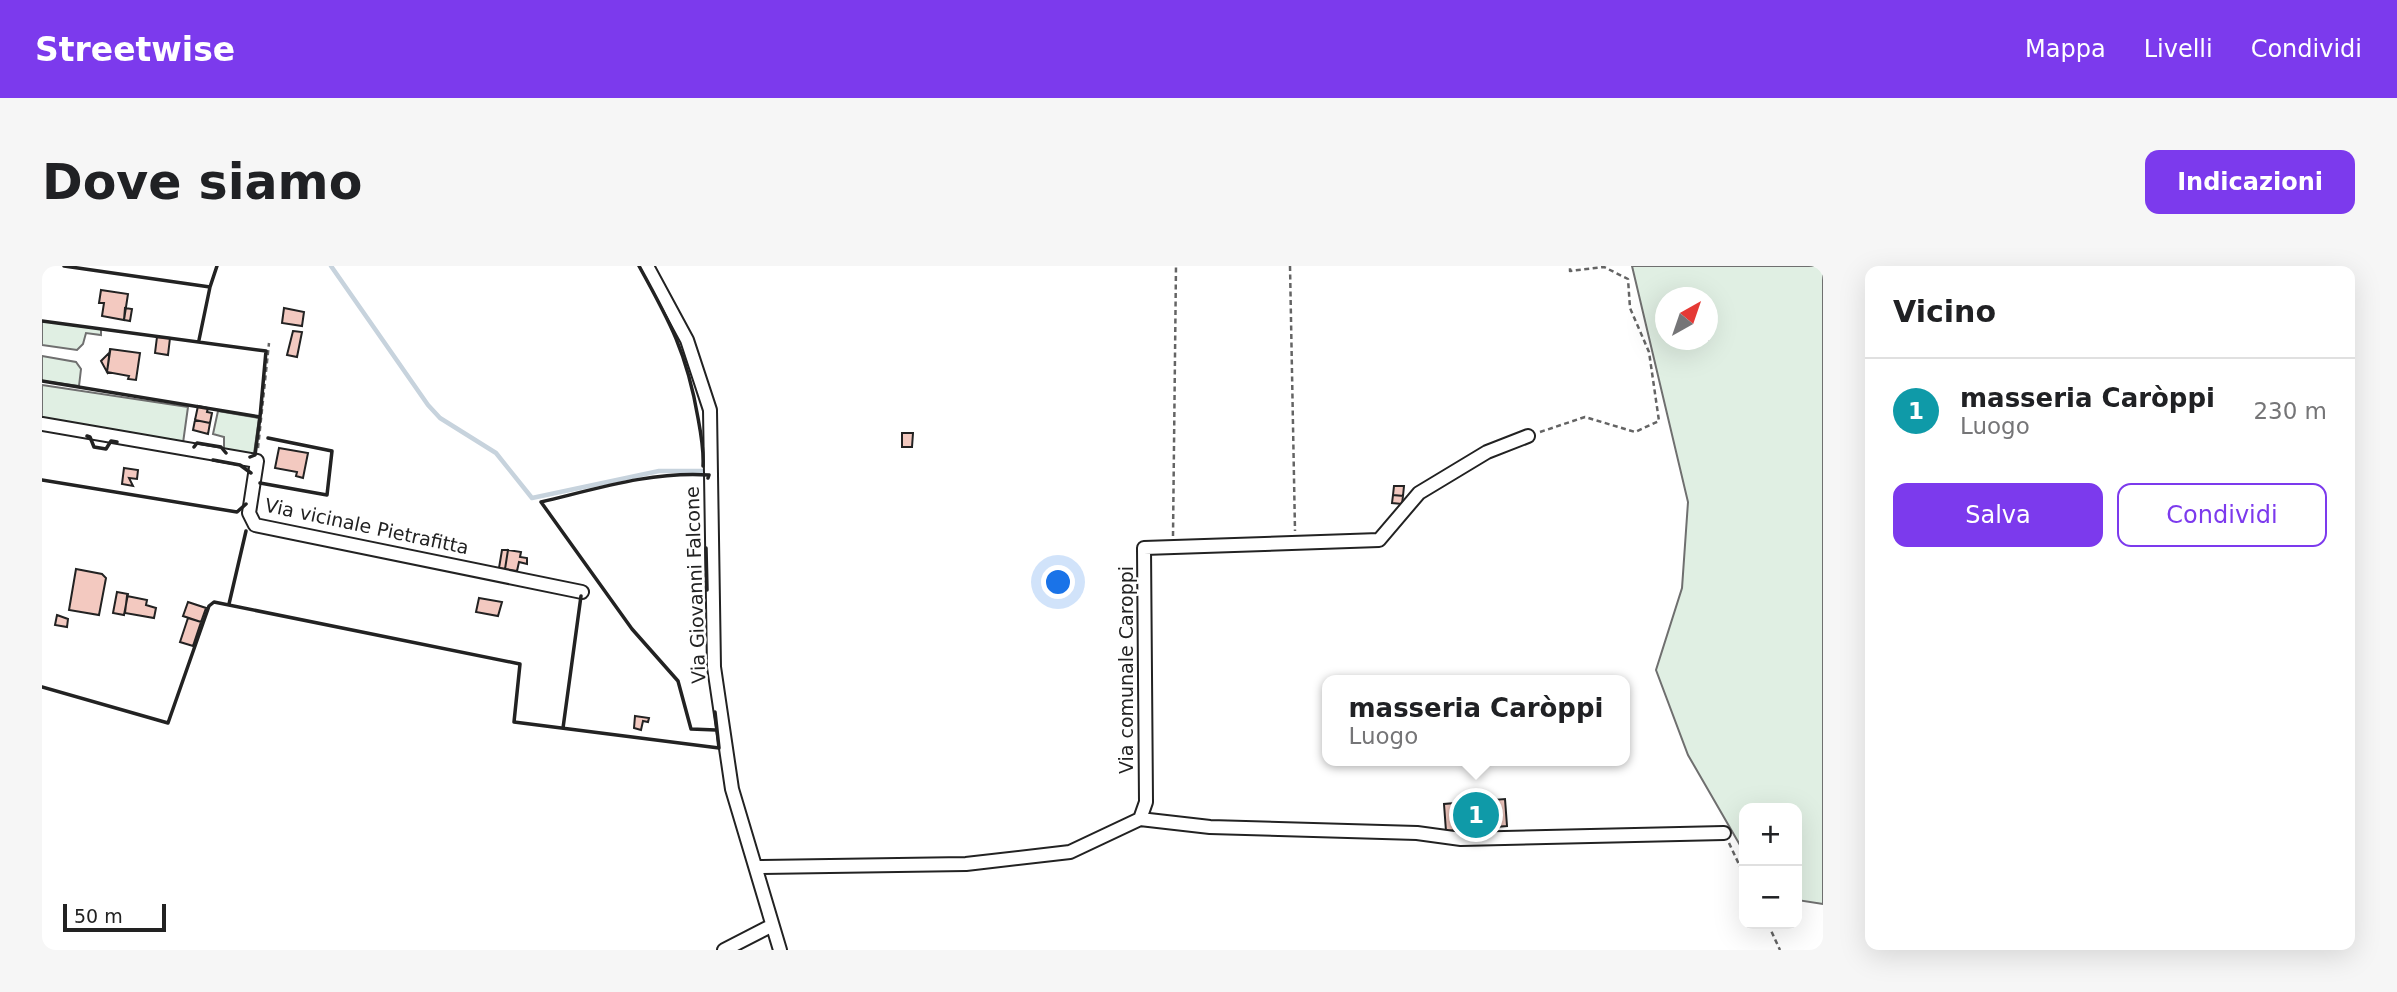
<!DOCTYPE html>
<html lang="it">
<meta charset="utf-8">
<style>
:root{--surface:#fff;--page:#f6f6f6;--text:#202124;--muted:#757577;--line:#e0e0e0;--accent:#7c3aed}
body{margin:0;font-family:"DejaVu Sans",sans-serif;background:var(--page);color:var(--text)}
.controls{position:absolute;right:21px;bottom:21px;display:grid;overflow:hidden;border-radius:14px;box-shadow:0 7px 28px #0002}
.controls button{width:63px;height:63px;display:grid;place-items:center;padding:0;border:0;border-bottom:2px solid var(--line);background:var(--surface);color:var(--text);font:35px sans-serif}
.compass{position:absolute;left:1613px;top:21px;width:63px;height:63px;border-radius:50%;background:var(--surface);box-shadow:0 7px 28px #0002;rotate:40deg}
.scale{position:absolute;left:21px;bottom:18px;width:103px;box-sizing:border-box;padding-left:7px;border:4px solid #222;border-top:0;font-size:19px;line-height:24px;white-space:nowrap;color:#222;-webkit-text-stroke:5px #fff;paint-order:stroke}
.you{position:absolute;left:1017px;top:317px;width:24px;height:24px;margin:-18px;border:5px solid #fff;border-radius:50%;background:#1a73e8;box-shadow:0 0 0 10px #1a73e833}
.badge{display:grid;place-items:center;width:46px;height:46px;border-radius:50%;background:var(--accent);color:#fff;font-size:23px;font-weight:700}
.pin{position:absolute;translate:-50% -50%;border:4px solid #fff;box-shadow:0 2px 7px #0006}
.popup{position:absolute;left:1280px;top:409px;width:308px;height:91px;box-sizing:border-box;display:grid;place-content:center;border-radius:14px;background:var(--surface);filter:drop-shadow(0 2px 5px #0005);font-size:23px;white-space:nowrap;color:var(--muted)}
.popup b{font-size:26px;color:var(--text)}
.popup::after{content:'';position:absolute;left:50%;top:100%;margin-left:-14px;border:14px solid transparent;border-top-color:var(--surface)}
.list{margin:0;padding:0;list-style:none}
h2{display:flex;justify-content:space-between;align-items:center;height:91px;margin:0;padding:0 28px;font-size:30px}
h2 small{font-size:23px;font-weight:400;color:var(--muted)}
.list li{display:grid;grid-template-columns:46px 1fr auto;gap:21px;align-items:center;box-sizing:border-box;height:105px;padding:0 28px;border-top:2px solid var(--line)}
.list b{display:block;font-size:26px;white-space:nowrap}
.list p{margin:0;font-size:23px;white-space:nowrap;color:var(--muted)}
.list em{font-size:23px;font-style:normal;color:var(--muted)}
.actions{display:flex;gap:14px;padding:21px 28px}
.actions a{flex:1;padding:16px 0;border:2px solid var(--accent);border-radius:14px;text-align:center;font-size:24px;color:var(--accent)}
.actions .main{background:var(--accent);color:#fff}
.map{position:relative;flex:none;width:1781px;height:684px;overflow:hidden;border-radius:14px}
header{display:flex;align-items:center;gap:42px;box-sizing:border-box;height:98px;padding:0 35px;background:var(--accent);color:#fff}
header strong{font-size:33px}
nav{display:flex;gap:38px;margin-inline-start:auto;font-size:24px}
.intro{display:flex;align-items:center;justify-content:space-between;box-sizing:border-box;height:168px;padding:0 42px}
h1{margin:0;font-size:49px}
.button{padding:18px 32px;border-radius:14px;background:var(--accent);color:#fff;font-size:24px;font-weight:700}
main{display:flex;gap:42px;padding:0 42px}
aside{flex:1;background:var(--surface);border-radius:14px;box-shadow:0 7px 28px #0002}
.map>svg:first-child{display:block}
</style>
<header>
<strong>Streetwise</strong>
<nav><a>Mappa</a><a>Livelli</a><a>Condividi</a></nav>
</header>
<div class="intro"><h1>Dove siamo</h1><a class="button">Indicazioni</a></div>
<main>
<div class="map">
<svg width="1781" height="684" viewBox="0 0 1781 684">
<rect width="100%" height="100%" fill="#fff"/>
<path fill="#e0efe3" stroke="#6f6f6f" stroke-width="2" fill-rule="evenodd" d="M1590,0H1781V638L1755,634V542H1702V586L1646,489L1614,404L1640,322L1646,236ZM1624,32H1666V74H1624Z
M0,55L59,63V69L44,67L41,78L35,84L0,79Z
M0,90L34,96L39,103L37,120L0,115Z
M0,119L146,141L141,177L0,154Z
M176,145L217,152L212,188L182,184V171L171,168Z"/>
<g fill="none" stroke-linecap="round" stroke-linejoin="round">
<path stroke="#c7d3dd" stroke-width="4.5" d="M289,0L386,139L398,152L454,187L490,232L617,205H663"/>
</g>
<path fill="#f3c9c0" stroke="#222" stroke-width="2" d="M59,24L86,28L82,54L60,50L62,37H57Z
M83,42L90,43L88,55L82,54Z
M242,42L262,46L260,60L240,57Z
M251,65L260,66L255,91L245,89Z
M115,71L128,72L126,89L113,87Z
M68,83L98,87L94,114L86,113L87,110L65,106Z
M68,86L65,106L59,95Z
M156,140L166,142L165,146L170,147L168,157L153,154Z
M153,154L168,157L166,168L151,164Z
M860,167H871L870,181H860Z
M237,182L266,187L261,212L254,210L255,206L233,202Z
M82,202L96,204L95,213L87,212L91,220L80,218Z
M1352,220H1362L1361,230L1351,229Z
M1351,229L1361,230L1360,238L1350,237Z
M460,284H466L463,303L457,302Z
M466,284L479,286L478,291L485,292V298L477,296L475,305L463,303Z
M34,303L60,308L64,312L57,349L27,344Z
M75,326L86,328L82,349L71,347Z
M85,330L105,334L104,339L114,342L112,352L83,347Z
M437,332L460,336L456,350L434,346Z
M146,336L164,342L159,356L141,350Z
M15,349L26,353L25,361L13,359Z
M146,352L159,356L151,380L138,376Z
M593,450L607,452L606,456L601,455L599,464L592,462Z
M1463,533L1465,560L1404,565L1402,538Z"/>
<g fill="none" stroke-linecap="round" stroke-linejoin="round">
<defs>
<path id="street" d="M605,0L645,74L668,144L672,401L690,523L738,684
M0,158L215,195L207,247L213,259L540,326
M1098,553L1168,561L1375,567L1419,573L1682,567
M715,601L924,598L1028,586L1098,553L1104,536L1102,282L1337,274L1377,227L1445,186L1486,170
M682,684L729,660"/>
</defs>
<use href="#street" stroke="#222" stroke-width="16"/>
<path stroke="#646464" stroke-width="2.5" stroke-dasharray="5 3.5" stroke-linecap="butt" d="M1248,0L1253,265
M1498,166L1543,151L1593,166L1617,155L1607,86L1588,42L1586,13L1562,1L1528,5V0
M216,182L227,77
M1131,270L1134,0
M1687,577L1702,609
M1726,658L1738,684"/>
<use href="#street" stroke="#fff" stroke-width="12"/>
<path stroke="#222" stroke-width="3.5" d="M22,0L168,21L157,74
M597,0C628,56 645,87 656,152C659,168 662,183 661,200
M168,21L175,0
M0,55L224,85L218,151L0,115
M45,170L48,171L52,181L64,183L69,175L75,176
M152,181L155,177L179,181L184,187
M208,191L213,189L218,151
M171,194L198,199L209,207
M666,212L667,209C610,205 554,223 499,236L590,363L636,415L649,463L674,464
M0,214L195,246L204,238
M218,217L285,229L290,185L226,172
M664,282L665,324
M187,338L204,265
M0,421L126,457L167,340L172,336L478,398L472,456L677,482L673,446
M521,462L539,330"/>
</g>
<g text-anchor="middle" stroke-width="5" stroke-linejoin="round" paint-order="stroke">
<g font-size="19" fill="#222" stroke="#fff">
<text transform="translate(325 260) rotate(12)" y="7">Via vicinale Pietrafitta</text>
<text transform="translate(653 319) rotate(-92)" y="7">Via Giovanni Falcone</text>
<text transform="translate(1084 404) rotate(-90)" y="7">Via comunale Caroppi</text>
</g>
</g>
</svg>
<div class="controls">
<button>+</button>
<button>−</button>
</div>
<svg class="compass" viewBox="-18 -18 36 36"><path d="M0-13l5 13h-10z" fill="#e53935"/><path d="M0 13l5-13h-10z" fill="#757577"/></svg>
<div class="scale">50 m</div>
<div class="you"></div>
<div class="pin badge" style="left:1434px;top:549px;background:#0f9aa8">1</div>
<div class="popup"><b>masseria Caròppi</b>Luogo</div>
</div>
<aside>
<h2>Vicino<small></small></h2>
<ul class="list">
<li><span class="badge" style="background:#0f9aa8">1</span><div><b>masseria Caròppi</b><p>Luogo</p></div><em>230 m</em></li>
</ul>
<div class="actions"><a class="main">Salva</a><a>Condividi</a></div>
</aside>
</main>
